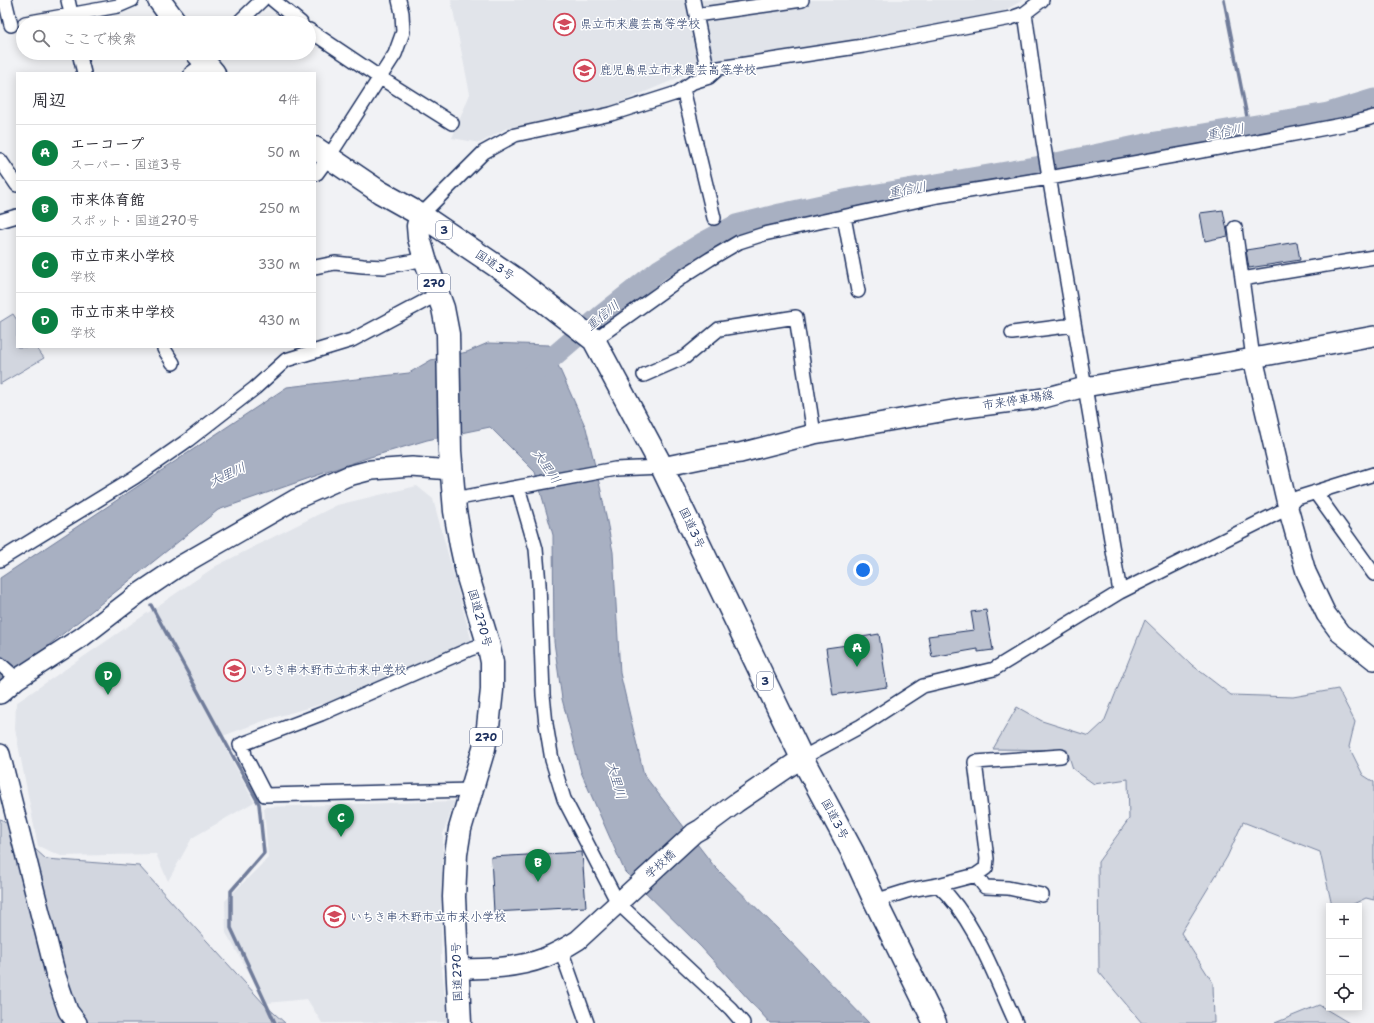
<!DOCTYPE html>
<html lang="ja">
<meta charset="utf-8">
<style>
:root{--surface:#fff;--page:#f7f7f7;--text:#2b2b33;--muted:#7c7c81;--line:#e1e1e2;--accent:#0b8043}
body{margin:0;font-family:"Shantell Sans","Klee One",sans-serif;background:var(--page);color:var(--text)}
.controls{position:absolute;right:12px;bottom:12px;display:grid;overflow:hidden;border-radius:0px;box-shadow:0 2px 10px #0003}
.controls button{width:36px;height:36px;display:grid;place-items:center;padding:0;border:0;border-bottom:1px solid var(--line);background:var(--surface);color:var(--text);font:20px sans-serif}
.you{position:absolute;left:863px;top:570px;width:14px;height:14px;margin:-10px;border:3px solid #fff;border-radius:50%;background:#1a73e8;box-shadow:0 0 0 6px #1a73e833}
.badge{display:grid;place-items:center;width:26px;height:26px;border-radius:50%;background:var(--accent);color:#fff;font-size:13px;font-weight:700}
.pin{position:absolute;translate:-50% -33px;filter:drop-shadow(0 1px 2px #0008)}
.pin::after{content:'';position:absolute;top:21px;width:14px;height:12px;background:inherit;clip-path:polygon(0 0,100% 0,50% 100%)}
.list{margin:0;padding:0;list-style:none}
h2{display:flex;justify-content:space-between;align-items:center;height:52px;margin:0;padding:0 16px;font-size:17px}
h2 small{font-size:13px;font-weight:400;color:var(--muted)}
.list li{display:grid;grid-template-columns:26px 1fr auto;gap:12px;align-items:center;box-sizing:border-box;height:56px;padding:0 16px;border-top:1px solid var(--line)}
.list b{display:block;font-size:15px;white-space:nowrap}
.list p{margin:0;font-size:13px;white-space:nowrap;color:var(--muted)}
.list em{font-size:13px;font-style:normal;color:var(--muted)}
.icon{flex:none;width:22px;height:22px;fill:none;stroke:currentColor;stroke-width:2;stroke-linecap:round;stroke-linejoin:round}
.map{position:relative;flex:none;width:1374px;height:1023px;overflow:hidden}
.search{position:absolute;background:var(--surface);box-shadow:0 2px 10px #0003;left:16px;top:16px;width:300px;height:44px;display:flex;align-items:center;gap:10px;box-sizing:border-box;padding:0 14px;border-radius:22px;color:var(--muted);font-size:15px}
.panel{position:absolute;background:var(--surface);box-shadow:0 2px 10px #0003;left:16px;top:72px;width:300px;height:276px;border-radius:0px}
.map>svg:first-child{display:block}
</style>
<div class="map">
<svg width="1374" height="1023" viewBox="0 0 1374 1023">
<rect width="100%" height="100%" fill="#f1f2f5"/>
<filter id="ink" filterUnits="userSpaceOnUse"><feTurbulence type="fractalNoise" baseFrequency=".025" numOctaves="2"/><feDisplacementMap in="SourceGraphic" scale="8" xChannelSelector="R" yChannelSelector="G"/><feConvolveMatrix kernelMatrix="1 2 1 2 8 2 1 2 1" color-interpolation-filters="sRGB"/></filter>
<g filter="url(#ink)">
<path fill="#e1e4ea" d="M451,0H1023L1000,13L721,64L685,75L607,108L507,128L480,143L452,138L470,94Z
M417,486L433,499L472,642L339,699L269,719L220,737L254,802L192,838L168,881L156,854L61,856L38,846L15,729L16,703L216,566L337,505Z
M455,801L443,834L441,960L448,1022L322,1023L307,999L267,1003L226,933L225,901L268,858L264,807Z"/>
<path fill="#d2d6df" stroke="#76829e" d="M13,314L17,320V347H36L44,358L0,384V322Z
M1145,620L1192,665L1231,695L1293,697L1338,689L1355,722L1349,747L1363,775L1374,782V900L1366,898L1349,906H1332L1320,852L1243,822L1227,857L1181,933L1213,983L1214,1023H1142L1099,972L1098,862L1129,819L1128,779L1094,784L1073,769L1067,750L993,749L1017,707L1042,721L1089,736L1104,722Z
M0,819L3,820L46,859L139,866L265,1005L285,1023H0Z
M1319,1005L1349,1023H1275Z"/>
<path fill="#a8b0c2" stroke="#707c9a" d="M488,343L549,345L586,428L601,491L613,552L620,673L644,775L714,866L785,936L869,1023H770L701,947L625,872L581,772L562,699L554,642L553,535L535,472L490,427L427,440L367,458L218,510L0,684V578L287,387L409,373L431,360L467,352Z"/>
<g fill="none" stroke-linecap="round" stroke-linejoin="round">
<path stroke="#707c9a" stroke-width="3.5" d="M1224,0L1249,127
M151,605L259,804L264,853L231,891V928L275,1023"/>
<path stroke="#a8b0c2" stroke-width="21" d="M533,374L603,314L659,270L704,242L736,225L780,214L849,199L1047,165L1150,143L1328,113L1374,99"/>
</g>
<path fill="#bcc2d0" stroke="#1b2f5e" d="M1223,210L1228,236L1205,241L1200,213Z
M1297,242L1300,260L1249,268L1246,250Z
M986,610L993,650L978,652V649L932,657L928,636L974,630L971,612Z
M879,634L887,687L833,695L826,648L861,643L862,637Z
M582,852L586,907L494,912L491,857Z"/>
<g fill="none" stroke-linecap="round" stroke-linejoin="round">
<defs>
<path id="street" d="M5,0L11,25
M68,0L73,23
M273,0L301,23
M693,0L709,77
M1025,13L1043,141L1120,592
M696,15L802,0
M25,23L118,6L132,0
M238,23L262,0
M309,30L379,77L452,123
M79,53L84,73
M191,73L205,63
M683,89L714,218
M0,160L17,185
M315,174L317,173L328,158L395,54L403,32L402,13L399,0
M421,215L484,152L515,135L611,114L677,93L693,82L709,77L719,68L863,46L1011,18L1025,13L1042,0
M844,217L858,291
M0,221L17,216
M1235,228L1253,358
M315,267L335,263L363,266L384,267L425,259
M1242,279L1374,257
M1012,333L1074,325
M594,340L688,273L710,259L739,242L764,234L938,196L1049,178L1252,142L1352,123L1374,117
M164,347V349L173,363
M644,375L685,357L719,329L796,317L814,434
M518,487L536,549L539,584L543,695L546,724L552,760L564,799L618,903L731,1009L743,1023
M1315,492L1374,574
M454,499L615,469L662,467
M0,560L135,477L188,440L255,388L286,360L352,340L438,294
M0,664L17,679
M802,758L861,726L923,686L994,669L1120,592L1288,508L1297,498L1374,474
M473,790L265,795L245,756L244,750L240,745L321,714L470,649L488,643
M976,875L985,887L1008,888L1042,895
M938,885L976,875L986,868L987,859L975,762L1061,756
M875,901L910,890L938,885C975,919 995,978 1016,1023
M561,950L587,1023"/>
<path id="secondary" d="M1253,358L1288,508L1306,572L1326,614L1340,633L1374,660
M662,467L715,456L740,453L814,434L958,409L1044,398L1085,387L1253,358L1374,336
M0,694L17,679L82,637L138,594L178,567L296,499L348,476L371,470L412,467L451,470
M0,754L56,976L68,1011L77,1023
M458,969C486,969 518,968 544,958C556,953 567,947 578,940L694,833L701,829L736,803L802,758"/>
<path id="highway" d="M159,0L176,23
M197,53L214,73
M315,148L380,192L421,215L514,278L594,340L662,467L802,758L853,853L875,901L935,1023
M421,215L418,226L419,238L425,259L443,308L448,334L450,451L455,511L461,545L468,577L488,643L492,662V690L488,727L484,748L460,829L456,854L454,897L460,1023"/>
</defs>
<use href="#street" stroke="#1b2f5e" stroke-width="16"/>
<use href="#secondary" stroke="#1b2f5e" stroke-width="22"/>
<use href="#highway" stroke="#1b2f5e" stroke-width="25"/>
<use href="#street" stroke="#fff" stroke-width="13"/>
<use href="#secondary" stroke="#fff" stroke-width="19"/>
<use href="#highway" stroke="#fff" stroke-width="22"/>
</g>
</g>
<defs>
<symbol id="school-ring" viewBox="-11 -11 22 22"><circle r="9.5" fill="#fff" stroke="#d1495b" stroke-width="1.5"/><path d="M0-5L7-2L0 1L-7-2ZM-4 1L0 2.5L4 1V4Q0 6-4 4Z" fill="#d1495b"/></symbol>
</defs>
<g fill-rule="evenodd">
<use href="#school-ring" x="552" y="12" width="25" height="25"/>
<use href="#school-ring" x="572" y="58" width="25" height="25"/>
<use href="#school-ring" x="222" y="658" width="25" height="25"/>
<use href="#school-ring" x="322" y="904" width="25" height="25"/>
</g>
<g text-anchor="middle" stroke-width="3" stroke-linejoin="round" paint-order="stroke">
<g fill="#fff" stroke="#5f6d8e" stroke-width="1">
<rect x="436" y="221" width="16" height="18" rx="3"/>
<rect x="418" y="274" width="32" height="18" rx="3"/>
<rect x="757" y="672" width="16" height="18" rx="3"/>
<rect x="470" y="728" width="32" height="18" rx="3"/>
</g>
<g font-size="11" font-weight="bold" fill="#1b2f5e">
<text x="444" y="234">3</text>
<text x="434" y="287">270</text>
<text x="765" y="685">3</text>
<text x="486" y="741">270</text>
</g>
<g font-size="12" fill="#1b2f5e" stroke="#fff" text-anchor="start">
<text x="580" y="28">県立市来農芸高等学校</text>
<text x="600" y="74">鹿児島県立市来農芸高等学校</text>
<text x="250" y="674">いちき串木野市立市来中学校</text>
<text x="350" y="921">いちき串木野市立市来小学校</text>
</g>
<g font-size="12" fill="#1b2f5e" stroke="#fff">
<text transform="translate(495 265) rotate(34)" y="4">国道3号</text>
<text transform="translate(1018 400) rotate(-9)" y="4">市来停車場線</text>
<text transform="translate(692 528) rotate(64)" y="4">国道3号</text>
<text transform="translate(480 618) rotate(74)" y="4">国道270号</text>
<text transform="translate(835 819) rotate(62)" y="4">国道3号</text>
<text transform="translate(660 864) rotate(-42)" y="4">学校橋</text>
<text transform="translate(457 972) rotate(-92)" y="4">国道270号</text>
</g>
<g font-size="13" font-style="italic" fill="#4c5c81" stroke="#fff">
<text transform="translate(1225 131) rotate(-10)" y="5">重信川</text>
<text transform="translate(907 189) rotate(-10)" y="5">重信川</text>
<text transform="translate(602 315) rotate(-39)" y="5">重信川</text>
<text transform="translate(547 466) rotate(56)" y="5">大里川</text>
<text transform="translate(227 474) rotate(-25)" y="5">大里川</text>
<text transform="translate(617 780) rotate(74)" y="5">大里川</text>
</g>
</g>
</svg>
<div class="controls">
<button>+</button>
<button>−</button>
<button><svg class="icon" aria-label="locate" viewBox="0 0 24 24"><circle cx="12" cy="12" r="6"/><path d="M12 2v4M12 18v4M2 12h4M18 12h4"/></svg></button>
</div>
<div class="you"></div>
<div class="pin badge" style="left:857px;top:667px">A</div>
<div class="pin badge" style="left:538px;top:882px">B</div>
<div class="pin badge" style="left:341px;top:837px">C</div>
<div class="pin badge" style="left:108px;top:695px">D</div>
<div class="search"><svg class="icon" aria-label="search" viewBox="0 0 24 24"><circle cx="10" cy="10" r="6"/><path d="M15 15l6 6"/></svg>ここで検索</div>
<section class="panel">
<h2>周辺<small>4件</small></h2>
<ul class="list">
<li><span class="badge">A</span><div><b>エーコープ</b><p>スーパー · 国道3号</p></div><em>50 m</em></li>
<li><span class="badge">B</span><div><b>市来体育館</b><p>スポット · 国道270号</p></div><em>250 m</em></li>
<li><span class="badge">C</span><div><b>市立市来小学校</b><p>学校</p></div><em>330 m</em></li>
<li><span class="badge">D</span><div><b>市立市来中学校</b><p>学校</p></div><em>430 m</em></li>
</ul>
</section>
</div>
